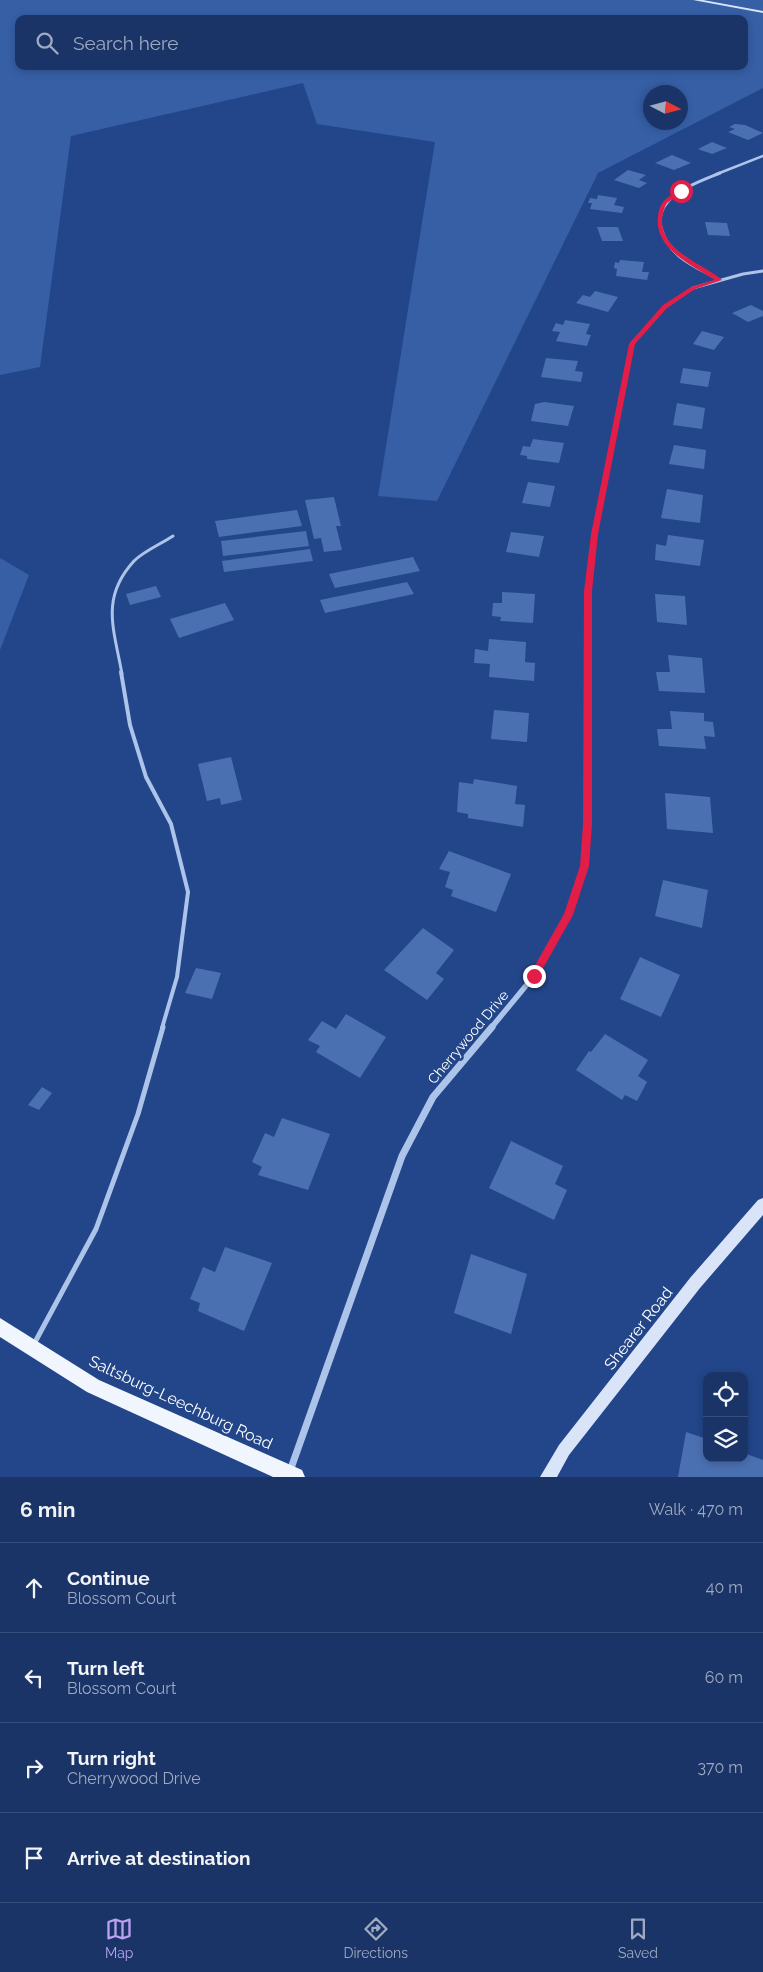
<!DOCTYPE html>
<meta charset="utf-8">
<style>
:root{--surface:#1a3467;--page:#233c6d;--text:#f1f3f6;--muted:#9faac0;--line:#384f7b;--accent:#bca0f2}
body{margin:0;font-family:Raleway,sans-serif;background:var(--page);color:var(--text)}
.controls{position:absolute;right:15px;bottom:15px;display:grid;overflow:hidden;border-radius:10px;box-shadow:0 2px 8px #0003}
.controls button{width:45px;height:45px;display:grid;place-items:center;padding:0;border:0;border-bottom:1px solid var(--line);background:var(--surface);color:var(--text);font:25px sans-serif}
.compass{position:absolute;left:643px;top:85px;width:45px;height:45px;border-radius:50%;background:var(--surface);box-shadow:0 2px 8px #0003;rotate:96deg}
.stop{position:absolute;width:15px;height:15px;margin:-11px;border:4px solid #e11d48;border-radius:50%;background:#fff}
.stop.end{background:#e11d48;border-color:#fff;box-shadow:0 1px 5px #0008}
.list{margin:0;padding:0;list-style:none}
h2{display:flex;justify-content:space-between;align-items:center;height:65px;margin:0;padding:0 20px;font-size:21px}
h2 small{font-size:16px;font-weight:400;color:var(--muted)}
.list li{display:grid;grid-template-columns:32px 1fr auto;gap:15px;align-items:center;box-sizing:border-box;height:90px;padding:0 20px;border-top:1px solid var(--line)}
.list b{display:block;font-size:19px;white-space:nowrap}
.list p{margin:0;font-size:16px;white-space:nowrap;color:var(--muted)}
.list em{font-size:16px;font-style:normal;color:var(--muted)}
.icon{flex:none;width:28px;height:28px;fill:none;stroke:currentColor;stroke-width:2;stroke-linecap:round;stroke-linejoin:round}
.map{position:relative;flex:none;width:763px;height:1477px;overflow:hidden}
.search{position:absolute;background:var(--surface);box-shadow:0 2px 8px #0003;left:15px;right:15px;top:15px;height:55px;display:flex;align-items:center;gap:12px;box-sizing:border-box;padding:0 18px;border-radius:10px;color:var(--muted);font-size:19px}
.sheet{height:425px;background:var(--surface)}
nav{display:flex;justify-content:space-around;align-items:center;box-sizing:border-box;height:70px;border-top:1px solid var(--line);background:var(--surface);font-size:14px;color:var(--muted)}
nav a{display:grid;justify-items:center;gap:2px}
nav .on{color:var(--accent)}
.map>svg:first-child{display:block}
</style>
<div class="map">
<svg width="763" height="1477" viewBox="0 0 763 1477">
<rect width="100%" height="100%" fill="#224689"/>
<path fill="#365fa6" fill-rule="evenodd" d="M0,0H763V88L598,173L437,501L378,496L435,142L317,124L303,83L71,136L40,367L0,375ZM19,19H744V66H19ZM650,92H680V122H650Z
M0,558L29,575L0,650Z"/>
<path fill="#4b70b1" d="M735,124L745,125L763,133L748,140L728,132L735,129L729,127Z
M712,142L727,148L712,154L698,149Z
M672,155L691,163L674,170L655,163Z
M628,170L646,175L639,180L647,183L639,188L614,180Z
M598,195L617,198L614,205L624,207L622,213L590,209L592,203H588L590,198L597,199Z
M705,222L727,223L730,236L708,235Z
M597,227H618L623,241H602Z
M620,260L644,262L642,272H649L647,280L616,276L617,269L614,268L615,262L619,263Z
M595,291L618,297L608,312L576,303L583,295L590,297Z
M751,305L763,311V316L748,322L732,313Z
M565,320L590,324L586,334L591,335L587,346L556,341L560,332L552,331L556,323L563,325Z
M702,331L724,337L714,350L693,344Z
M546,358L578,361L575,371L583,372L581,382L541,377Z
M683,368L711,372L708,387L680,383Z
M544,402L574,406L568,426L531,421L535,404Z
M677,403L705,408L702,429L673,425Z
M533,439L564,443L559,463L527,459V456L520,455L523,446L530,447Z
M674,445L706,450L704,469L669,464Z
M528,482L555,486L550,507L522,503Z
M667,489L703,495L700,523L661,518Z
M334,497L341,526H336L342,550L324,552L321,538L314,539L305,500Z
M297,510L302,526L219,537L215,521Z
M306,531L309,546L223,556L221,541Z
M511,532L544,536L539,557L506,552Z
M668,535L704,540L700,566L655,560L656,544L666,546Z
M310,549L313,561L224,572L222,561Z
M413,557L420,571L335,588L329,574Z
M407,582L414,594L325,613L320,600Z
M156,586L161,597L130,605L126,594Z
M502,592L535,594L533,623L500,621L501,617L492,616L493,603H502Z
M655,594L685,596L687,625L657,622Z
M225,603L234,620L179,638L170,619Z
M489,639L526,642L525,662L535,663L534,681L489,677L490,664L474,663L475,649L488,651Z
M668,655L702,658L705,693L659,691L656,672H670Z
M494,710L529,713L527,742L491,739Z
M670,711L704,713V721L713,722L715,737L704,736L706,749L659,746L657,729H672Z
M231,757L242,800L221,805L220,798L207,801L198,764Z
M474,779L517,786L515,804L525,805L523,827L468,818V814L457,812L459,782L473,784Z
M665,793L710,797L713,833L667,829Z
M449,851L511,874L496,912L451,896L453,890L445,887L450,872L439,869Z
M663,880L708,890L702,928L655,916Z
M423,928L454,950L436,973L444,979L427,1000L384,970Z
M640,957L680,975L661,1017L620,999Z
M196,968L221,973L212,999L185,993Z
M346,1014L386,1037L360,1078L316,1052L320,1046L308,1040L322,1021L336,1029Z
M605,1034L648,1060L638,1076L647,1082L637,1101L625,1095L622,1100L576,1070L589,1051L591,1052Z
M42,1087L52,1093L39,1110L28,1105Z
M282,1118L330,1134L308,1190L258,1175L262,1167L252,1162L265,1133L274,1137Z
M511,1141L563,1166L555,1184L567,1190L554,1220L489,1188Z
M225,1247L272,1263L244,1331L198,1311L200,1303L190,1299L203,1267L215,1272Z
M471,1254L527,1274L511,1334L454,1313Z
M686,1432L707,1439V1458H744V1453L763,1460V1477H678Z"/>
<g fill="none" stroke-linecap="round" stroke-linejoin="round">
<path stroke="#adc4ea" stroke-width="3" d="M122,674C114,629 100,598 134,561C144,551 161,544 173,536"/>
<path stroke="#adc4ea" stroke-width="4" d="M121,672L130,725L146,777L171,824L188,892L177,977L162,1028"/>
<path stroke="#adc4ea" stroke-width="5" d="M34,1344L96,1229L138,1114L163,1027"/>
<path stroke="#adc4ea" stroke-width="2.5" d="M717,174L763,156"/>
<path stroke="#adc4ea" stroke-width="3" d="M719,280C706,272 691,266 679,256C671,249 665,241 662,231C650,197 696,183 720,173
M622,394L632,343L665,307L693,288L743,274L763,271"/>
<path stroke="#adc4ea" stroke-width="4.5" d="M588,674V591L595,534L622,393"/>
<path stroke="#adc4ea" stroke-width="5.5" d="M491,1028L534,976L569,915L584,866L588,824V672"/>
<path stroke="#adc4ea" stroke-width="7" d="M290,1471L402,1156L433,1097L492,1027"/>
<path fill="#d9e4f8" fill-rule="evenodd" d="M693,0H703L763,11V13Z
M763,1198V1215L700,1288L569,1455L557,1477H540L559,1445L690,1278L758,1200Z"/>
<path fill="#f1f5fe" fill-rule="evenodd" d="M0,1318L99,1380L302,1470L305,1477H273L87,1392L0,1337Z"/>
</g>
<path fill="#e11d48" d="M679,190L683,191C678,196 672,199 667,203C664,207 663,213 662,218C660,251 702,263 722,280L695,289L667,308L635,344L598,534L592,591V824L589,866L573,915L537,979L534,980L529,976L564,914L580,866L583,824L584,591L591,534L629,344L663,305L691,287L715,280C692,265 654,249 658,217C658,212 660,206 663,202C667,197 674,194 679,190Z"/>
<g text-anchor="middle" stroke-width="5" stroke-linejoin="round" paint-order="stroke">
<g font-size="14" fill="#fff" stroke="#224689">
<text transform="translate(468 1037) rotate(-50)" y="5">Cherrywood Drive</text>
</g>
<g font-size="16" fill="#fff" stroke="#224689">
<text transform="translate(638 1328) rotate(-52)" y="6">Shearer Road</text>
<text transform="translate(181 1402) rotate(25)" y="6">Saltsburg-Leechburg Road</text>
</g>
</g>
</svg>
<div class="controls">
<button><svg class="icon" aria-label="locate" viewBox="0 0 24 24"><circle cx="12" cy="12" r="6"/><path d="M12 2v4M12 18v4M2 12h4M18 12h4"/></svg></button>
<button><svg class="icon" aria-label="layers" viewBox="0 0 24 24"><path d="M12 4l9 5-9 5-9-5zM3 14l9 5 9-5"/></svg></button>
</div>
<svg class="compass" viewBox="-18 -18 36 36"><path d="M0-13l5 13h-10z" fill="#e53935"/><path d="M0 13l5-13h-10z" fill="#9faac0"/></svg>
<div class="stop" style="left:681px;top:191px"></div>
<div class="stop end" style="left:534px;top:976px"></div>
<div class="search"><svg class="icon" aria-label="search" viewBox="0 0 24 24"><circle cx="10" cy="10" r="6"/><path d="M15 15l6 6"/></svg>Search here</div>
</div>
<section class="sheet">
<h2>6 min<small>Walk · 470 m</small></h2>
<ul class="list">
<li><svg class="icon" aria-label="ahead" viewBox="0 0 24 24"><path d="M12 20V5M6 11l6-6 6 6"/></svg><div><b>Continue</b><p>Blossom Court</p></div><em>40 m</em></li>
<li><svg class="icon" aria-label="left" viewBox="0 0 24 24"><path d="M17 20v-9H6M10 6l-5 5 5 5"/></svg><div><b>Turn left</b><p>Blossom Court</p></div><em>60 m</em></li>
<li><svg class="icon" aria-label="right" viewBox="0 0 24 24"><path d="M7 20v-9h11M14 6l5 5-5 5"/></svg><div><b>Turn right</b><p>Cherrywood Drive</p></div><em>370 m</em></li>
<li><svg class="icon" aria-label="arrive" viewBox="0 0 24 24"><path d="M6 21V4h12l-3 4 3 4H6"/></svg><div><b>Arrive at destination</b></div></li>
</ul>
</section>
<nav>
<a class="on"><svg class="icon" aria-label="map" viewBox="0 0 24 24"><path d="M3 6l6-2 6 2 6-2v14l-6 2-6-2-6 2zM9 4v14M15 6v14"/></svg>Map</a>
<a><svg class="icon" aria-label="directions" viewBox="0 0 24 24"><path d="M12 3l9 9-9 9-9-9zM9 14v-3h6M13 9l2 2-2 2"/></svg>Directions</a>
<a><svg class="icon" aria-label="saved" viewBox="0 0 24 24"><path d="M7 4h10v16l-5-4-5 4z"/></svg>Saved</a>
</nav>
